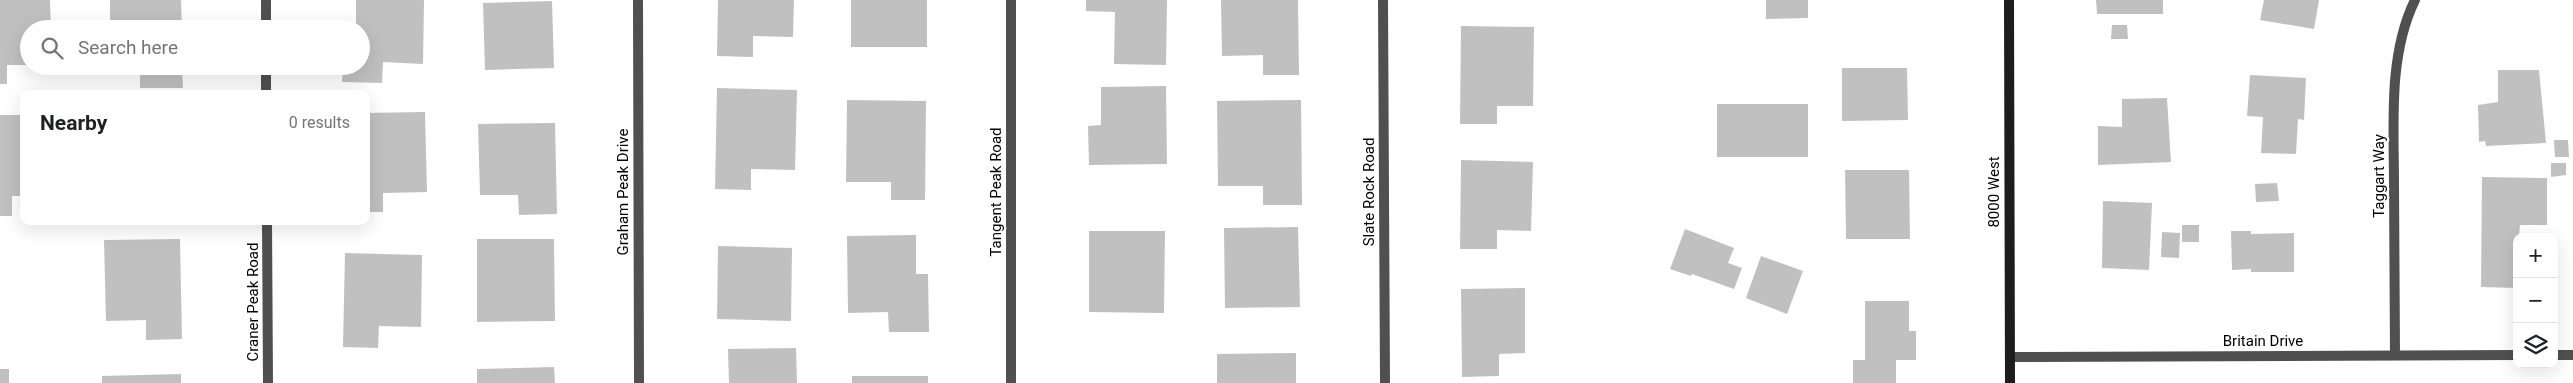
<!DOCTYPE html>
<meta charset="utf-8">
<style>
:root{--surface:#fff;--page:#f2f2f2;--text:#202124;--muted:#757577;--line:#e0e0e0}
body{margin:0;font-family:Roboto,sans-serif;background:var(--page);color:var(--text)}
.controls{position:absolute;right:15px;bottom:15px;display:grid;overflow:hidden;border-radius:10px;box-shadow:0 5px 20px #0002}
.controls button{width:45px;height:45px;display:grid;place-items:center;padding:0;border:0;border-bottom:1px solid var(--line);background:var(--surface);color:var(--text);font:25px sans-serif}
.list{margin:0;padding:0;list-style:none}
h2{display:flex;justify-content:space-between;align-items:center;height:65px;margin:0;padding:0 20px;font-size:21px}
h2 small{font-size:16px;font-weight:400;color:var(--muted)}
.icon{flex:none;width:28px;height:28px;fill:none;stroke:currentColor;stroke-width:2;stroke-linecap:round;stroke-linejoin:round}
.map{position:relative;flex:none;width:2573px;height:383px;overflow:hidden}
.search{position:absolute;background:var(--surface);box-shadow:0 5px 20px #0002;left:20px;top:20px;width:350px;height:55px;display:flex;align-items:center;gap:12px;box-sizing:border-box;padding:0 18px;border-radius:28px;color:var(--muted);font-size:19px}
.panel{position:absolute;background:var(--surface);box-shadow:0 5px 20px #0002;left:20px;top:90px;width:350px;height:135px;border-radius:10px}
.map>svg:first-child{display:block}
</style>
<div class="map">
<svg width="2573" height="383" viewBox="0 0 2573 383">
<rect width="100%" height="100%" fill="#fff"/>
<path fill="#c0c0c0" d="M0,0H50L51,29H29V65H7V84H0Z
M110,0H181L182,29H110Z
M356,0H424L423,64L383,62L382,83L342,82L343,66H361V29H344V26H356Z
M718,0H794L793,37L753,36V57L717,56Z
M851,0H927V47H851Z
M1086,0H1167L1166,65L1114,64L1115,12L1086,11Z
M1221,0H1298L1299,75H1263V55L1222,56Z
M1766,0H1808V18L1766,19Z
M2096,0H2163V14H2097Z
M2264,0H2319L2314,29L2260,20Z
M552,1L554,68L485,70L483,3Z
M2112,25H2127L2128,39H2111Z
M1461,26L1534,27L1533,106H1497V124H1460Z
M110,66H133V68H110Z
M140,66H182L183,88H140Z
M1842,68H1907L1908,120L1842,121Z
M2498,70H2539L2546,143L2486,146L2485,141L2479,142L2478,105L2498,102Z
M2250,75L2306,78L2304,120L2298,119L2296,154L2261,153L2263,117L2247,116Z
M1166,86L1167,164L1089,165L1088,126L1101,125V87Z
M717,88L797,90L795,170L751,169V190L715,189Z
M2167,98L2171,162L2098,165V126L2122,127V99Z
M847,100L926,101L925,200H891V182H846Z
M1301,100L1302,205H1263V186H1218L1217,101Z
M1717,104H1808V157H1717Z
M425,112L427,192L383,193V212H366V113Z
M0,115H24V196H12V216H0Z
M555,123L557,214L519,215L518,195H480L478,124Z
M2554,140H2568L2569,157H2555Z
M1461,160L1533,162L1531,231L1497,230V249H1460Z
M2551,163H2566V175L2551,177Z
M1845,170H1909L1910,239H1846Z
M2482,177L2547,178V225H2520L2519,237H2517V288L2481,287Z
M2277,183L2279,201L2256,202L2255,184Z
M2103,201L2152,203L2149,270L2102,268Z
M2182,225H2199V242H2182Z
M1298,227L1300,307L1225,308L1224,228Z
M1685,229L1734,248L1728,263L1742,268L1734,289L1692,274L1691,276L1670,269Z
M1089,231H1165L1164,313L1089,312Z
M2231,231H2251V234L2294,233V272H2251V269L2232,270Z
M2162,232L2180,233L2179,258L2161,257Z
M916,235V274H928L929,332H889L888,312L848,313L847,236Z
M180,239L182,339L146,340V320L106,321L104,240Z
M477,239H554L555,321L477,322Z
M718,246L792,248L791,321L717,319Z
M345,253L422,255L421,327L379,326L378,348L343,347Z
M1761,256L1803,271L1787,314L1746,298Z
M1525,288V353L1499,354V376L1462,377L1461,289Z
M1865,301H1909V331H1916V360H1896V383H1853V360H1865Z
M796,348L797,383H729L728,349Z
M1296,353V383H1217V354Z
M554,367L555,383H477V369Z
M0,369H9V383H0Z
M181,374V383H102V376Z
M852,376H928V383H852Z"/>
<g fill="none" stroke-linecap="round" stroke-linejoin="round">
<path stroke="#505050" stroke-width="10" d="M266,0V29
M638,0L639,383
M1011,0V383
M1383,0L1385,383
M266,66V94
M267,221L268,383
M2395,355C2395,298 2394,241 2394,184C2394,124 2388,55 2415,0
M2554,355H2573
M2010,357L2517,355"/>
<path stroke="#1d1d1d" stroke-width="10" d="M2009,0L2010,383"/>
</g>
<g text-anchor="middle" stroke-width="4.5" stroke-linejoin="round" paint-order="stroke">
<g font-size="15" fill="#000" stroke="#fff">
<text transform="translate(2379 176) rotate(-90)" y="5">Taggart Way</text>
<text transform="translate(623 192) rotate(-90)" y="5">Graham Peak Drive</text>
<text transform="translate(996 192) rotate(-90)" y="5">Tangent Peak Road</text>
<text transform="translate(1369 192) rotate(-90)" y="5">Slate Rock Road</text>
<text transform="translate(1994 192) rotate(-90)" y="5">8000 West</text>
<text transform="translate(253 302) rotate(-90)" y="5">Craner Peak Road</text>
<text x="2263" y="346">Britain Drive</text>
</g>
</g>
</svg>
<div class="controls">
<button>+</button>
<button>−</button>
<button><svg class="icon" aria-label="layers" viewBox="0 0 24 24"><path d="M12 4l9 5-9 5-9-5zM3 14l9 5 9-5"/></svg></button>
</div>
<div class="search"><svg class="icon" aria-label="search" viewBox="0 0 24 24"><circle cx="10" cy="10" r="6"/><path d="M15 15l6 6"/></svg>Search here</div>
<section class="panel">
<h2>Nearby<small>0 results</small></h2>
<ul class="list">
</ul>
</section>
</div>
